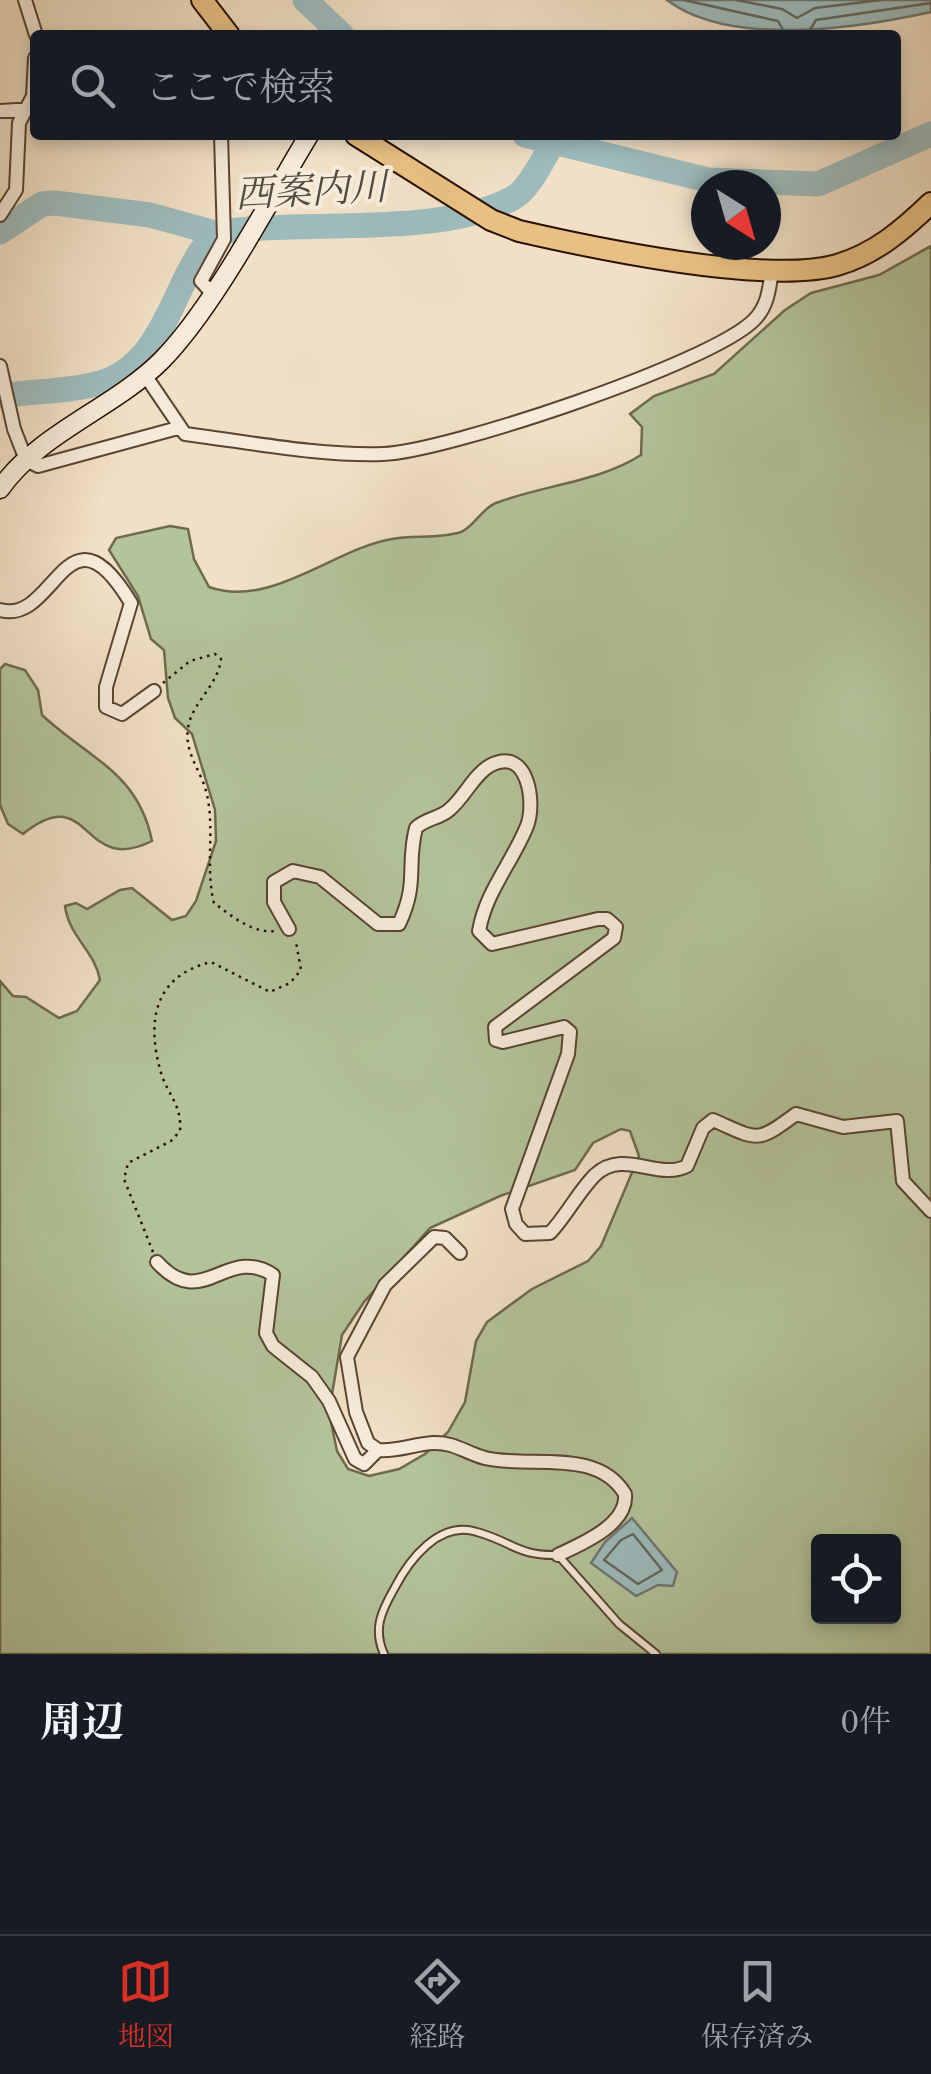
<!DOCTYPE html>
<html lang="ja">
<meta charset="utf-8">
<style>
:root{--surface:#171b24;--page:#20242c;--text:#f1f3f6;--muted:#9ea1a6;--line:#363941;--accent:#d93025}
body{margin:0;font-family:"Old Standard TT","Noto Serif JP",serif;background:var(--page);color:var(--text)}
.controls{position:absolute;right:30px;bottom:30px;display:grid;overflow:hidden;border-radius:10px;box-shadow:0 5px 15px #0003}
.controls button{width:90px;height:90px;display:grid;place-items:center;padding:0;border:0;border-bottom:2px solid var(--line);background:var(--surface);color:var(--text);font:50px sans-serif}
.compass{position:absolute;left:691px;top:170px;width:90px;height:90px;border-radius:50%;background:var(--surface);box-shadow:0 5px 15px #0003;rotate:143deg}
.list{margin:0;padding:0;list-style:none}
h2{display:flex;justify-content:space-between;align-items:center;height:130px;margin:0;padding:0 40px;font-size:42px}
h2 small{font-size:32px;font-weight:400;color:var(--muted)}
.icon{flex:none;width:55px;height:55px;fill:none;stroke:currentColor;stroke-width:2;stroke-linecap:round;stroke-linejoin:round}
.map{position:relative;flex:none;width:931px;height:1654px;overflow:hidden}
.search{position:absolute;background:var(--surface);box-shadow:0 5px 15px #0003;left:30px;right:30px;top:30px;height:110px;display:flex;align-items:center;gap:25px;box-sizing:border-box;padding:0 35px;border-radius:10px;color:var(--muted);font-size:38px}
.sheet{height:280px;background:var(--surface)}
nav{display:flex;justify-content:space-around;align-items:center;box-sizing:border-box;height:140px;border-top:2px solid var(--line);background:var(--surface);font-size:28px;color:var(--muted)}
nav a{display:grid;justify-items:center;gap:5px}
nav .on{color:var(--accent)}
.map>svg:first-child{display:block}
</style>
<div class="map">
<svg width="931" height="1654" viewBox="0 0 931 1654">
<rect width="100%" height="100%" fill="#f1e0c6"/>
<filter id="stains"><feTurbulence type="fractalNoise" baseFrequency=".002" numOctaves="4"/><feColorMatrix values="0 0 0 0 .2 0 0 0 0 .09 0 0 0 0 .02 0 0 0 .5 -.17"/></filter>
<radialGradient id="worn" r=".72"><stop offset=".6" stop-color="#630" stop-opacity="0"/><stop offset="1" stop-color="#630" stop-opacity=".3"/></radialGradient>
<path fill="#b3c39a" stroke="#6e6a4d" stroke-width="2.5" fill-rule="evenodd" d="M931,246V1654H0V981L13,996L26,997L59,1018L77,1011L100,980C95,951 69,937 65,906L76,903L87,909L120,890L132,888L172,920L186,916L196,901L216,841L215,810L192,734L175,718L168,698L164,650L151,639L138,596L109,550L116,538L170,526L188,529L194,559L209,587C271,609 333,549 392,539C413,535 440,539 461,532C474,527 481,509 496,503C543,485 599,482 641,455L642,427L630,414L654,396L714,374L785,310L811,293L879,275ZM621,1129L630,1131L639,1156L601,1246L588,1261L532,1289L487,1322L476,1341L465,1402L448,1432L425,1454L399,1469L369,1476L348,1469L337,1451L329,1412L342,1335L364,1302L430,1228L500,1196L575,1170L593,1143ZM818,1542H894V1616H818Z
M5,664L25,670L38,690L42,715C89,759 138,772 152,841C80,877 92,779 23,834L8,824L0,805V669Z"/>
<path fill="#9dbbbd" stroke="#6e7771" stroke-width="2.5" d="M667,0H931V12C859,28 730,48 667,0Z
M632,1518L677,1572L673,1586L658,1585L636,1596L591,1563L605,1542Z"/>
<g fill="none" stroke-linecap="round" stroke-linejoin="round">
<path stroke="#62665e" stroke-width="2.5" d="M684,0L778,21L786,35
M736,0L782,9L797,18L815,8L881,0
M807,35L816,20L931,3
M633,1534L662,1570L638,1584L604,1560L621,1540Z"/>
<path stroke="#9dbbbd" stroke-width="25" d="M305,0L342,35
M525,135L708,180L818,184L931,134
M0,232L42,204L55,203L150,215L215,233
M0,396C33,391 68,392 100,383C168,363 172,278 215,233C304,218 436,239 513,198C529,190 543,159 553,143"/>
<defs>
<path id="service" d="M384,1654C373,1629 381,1612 394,1589C409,1560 439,1520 477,1532C513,1542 517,1556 558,1555L619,1624L656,1654"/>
<path id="minor" d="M25,0L36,35
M0,111L32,109
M0,215L16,190L19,123L33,96L35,58
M211,292L201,281L224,239L221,135
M0,366L14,429L26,460L38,466L178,428
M145,375L185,434C249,442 318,456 383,454C445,452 712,363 754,320C768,306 769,289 772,271
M0,610C56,626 66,495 131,603L106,687V707L122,714L154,691
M289,929L274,902V882L293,871L320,877L378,924H399C419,882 406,866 416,828C426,818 439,819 449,810C464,798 474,774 491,765C528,746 536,803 527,826C512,863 486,891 479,931L492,944L598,919H607L616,927L614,938L495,1027L496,1040L503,1042L564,1027L570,1032L568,1054L512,1209L516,1224L525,1234L550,1233C567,1215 578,1192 595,1175C624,1148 658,1181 687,1166L703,1128L713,1120C757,1139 755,1145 796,1114L843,1127L897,1121L903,1181L931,1211
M460,1253L445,1238L434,1237L385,1285L347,1357L356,1412L368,1443L378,1450C397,1452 414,1444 433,1443C454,1442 466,1453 485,1458C529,1469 597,1447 625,1494C628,1525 581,1544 558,1555
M157,1262C203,1313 226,1244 273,1275L266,1333L273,1346L312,1377L329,1401L355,1459L364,1464L378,1450"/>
<path id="secondary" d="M0,489C40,432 113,409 162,360C214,307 269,201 309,135"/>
<path id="trunk" d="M202,0L229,35
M356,135L491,220L519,231C593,248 767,285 837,265C875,254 903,230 931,203"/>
</defs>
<use href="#service" stroke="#5a4432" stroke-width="10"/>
<use href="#minor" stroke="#5a4432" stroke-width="16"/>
<use href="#secondary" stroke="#281000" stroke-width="21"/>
<use href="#trunk" stroke="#281000" stroke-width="24"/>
<path stroke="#281000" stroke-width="2.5" stroke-dasharray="2.5 5" stroke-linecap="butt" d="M163,683L190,661L215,654L221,659C218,686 192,702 188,728C184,754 202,771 207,795C215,830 205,868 214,903C233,917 253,934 276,931
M153,1252L124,1179L128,1163L171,1141L180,1131C182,1105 168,1095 161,1073C146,1021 154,976 211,962L270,992L290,983L301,970L296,942"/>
<use href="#service" stroke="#f6ebda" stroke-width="6"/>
<use href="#minor" stroke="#f6ebda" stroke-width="12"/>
<use href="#secondary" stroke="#f6ebda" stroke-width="18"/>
<use href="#trunk" stroke="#e8c083" stroke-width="20"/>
</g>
<g text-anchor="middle" stroke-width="8" stroke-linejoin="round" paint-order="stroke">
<g font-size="38" font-style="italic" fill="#514c42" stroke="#f6ebda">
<text transform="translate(311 190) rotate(-3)" y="13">西案内川</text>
</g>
</g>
<rect width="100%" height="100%" filter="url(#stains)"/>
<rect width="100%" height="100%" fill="url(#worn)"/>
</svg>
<div class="controls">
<button><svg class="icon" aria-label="locate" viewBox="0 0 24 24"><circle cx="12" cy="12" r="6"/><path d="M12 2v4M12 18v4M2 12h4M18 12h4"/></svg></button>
</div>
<svg class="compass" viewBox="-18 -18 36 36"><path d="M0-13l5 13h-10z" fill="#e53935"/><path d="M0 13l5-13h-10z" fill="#9ea1a6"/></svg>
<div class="search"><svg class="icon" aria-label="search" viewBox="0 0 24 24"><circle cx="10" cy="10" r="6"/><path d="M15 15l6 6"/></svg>ここで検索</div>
</div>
<section class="sheet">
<h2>周辺<small>0件</small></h2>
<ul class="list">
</ul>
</section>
<nav>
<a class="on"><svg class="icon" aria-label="map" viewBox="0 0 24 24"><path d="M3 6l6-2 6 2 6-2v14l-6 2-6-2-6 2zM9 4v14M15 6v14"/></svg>地図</a>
<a><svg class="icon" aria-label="directions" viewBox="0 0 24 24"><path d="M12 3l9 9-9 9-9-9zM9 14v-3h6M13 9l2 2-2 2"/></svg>経路</a>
<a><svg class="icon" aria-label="saved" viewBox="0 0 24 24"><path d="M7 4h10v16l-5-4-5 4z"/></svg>保存済み</a>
</nav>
